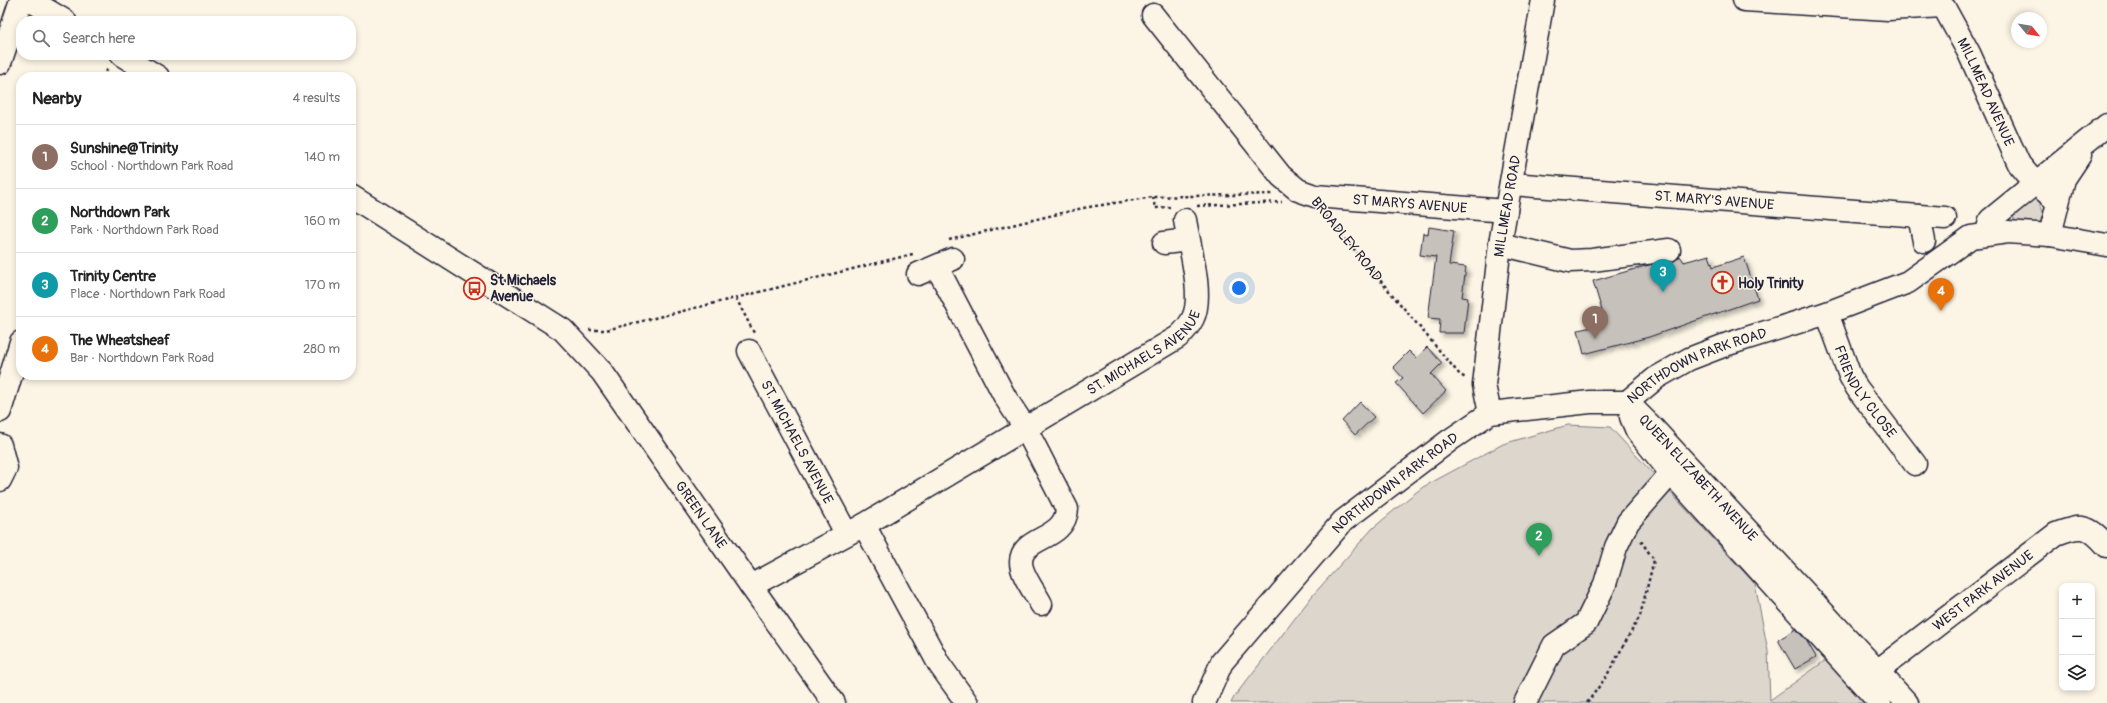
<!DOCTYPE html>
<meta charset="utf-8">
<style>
:root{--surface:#fff;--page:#f6f6f6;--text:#222;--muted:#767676;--line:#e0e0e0;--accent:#db2777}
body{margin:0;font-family:Pangolin,sans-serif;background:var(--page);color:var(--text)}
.controls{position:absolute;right:12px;bottom:12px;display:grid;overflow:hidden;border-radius:8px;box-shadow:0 2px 6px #0003}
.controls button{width:36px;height:36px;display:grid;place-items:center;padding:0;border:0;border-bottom:1px solid var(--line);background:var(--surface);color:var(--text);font:20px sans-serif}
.compass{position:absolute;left:2011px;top:12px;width:36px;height:36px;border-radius:50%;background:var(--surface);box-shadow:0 2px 6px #0003;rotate:120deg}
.you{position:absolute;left:1239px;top:288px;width:14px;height:14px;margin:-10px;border:3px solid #fff;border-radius:50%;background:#1a73e8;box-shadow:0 0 0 6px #1a73e833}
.badge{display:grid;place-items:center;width:26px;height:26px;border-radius:50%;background:var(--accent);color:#fff;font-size:13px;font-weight:700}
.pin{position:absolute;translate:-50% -33px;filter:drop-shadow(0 1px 2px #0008)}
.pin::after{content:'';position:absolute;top:21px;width:14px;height:12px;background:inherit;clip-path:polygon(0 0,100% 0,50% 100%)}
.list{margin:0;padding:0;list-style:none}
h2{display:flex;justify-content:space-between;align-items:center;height:52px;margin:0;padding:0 16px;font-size:17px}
h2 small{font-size:13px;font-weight:400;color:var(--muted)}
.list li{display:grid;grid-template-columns:26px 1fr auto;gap:12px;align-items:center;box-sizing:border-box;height:64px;padding:0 16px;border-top:1px solid var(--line)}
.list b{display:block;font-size:15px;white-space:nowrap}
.list p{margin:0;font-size:13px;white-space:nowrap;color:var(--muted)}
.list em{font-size:13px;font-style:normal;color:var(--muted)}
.icon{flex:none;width:22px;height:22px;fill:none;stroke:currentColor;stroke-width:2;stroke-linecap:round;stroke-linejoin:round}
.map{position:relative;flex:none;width:2107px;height:703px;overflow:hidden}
.search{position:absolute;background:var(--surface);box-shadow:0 2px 6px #0003;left:16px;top:16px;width:340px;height:44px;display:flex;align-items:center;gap:10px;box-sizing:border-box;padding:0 14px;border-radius:16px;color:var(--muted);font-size:15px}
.panel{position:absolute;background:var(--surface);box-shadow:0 2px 6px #0003;left:16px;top:72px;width:340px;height:308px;border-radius:16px}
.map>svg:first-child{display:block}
</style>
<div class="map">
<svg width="2107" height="703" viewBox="0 0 2107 703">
<defs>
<filter id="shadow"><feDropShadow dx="3.5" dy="3.5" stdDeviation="2" flood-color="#0004"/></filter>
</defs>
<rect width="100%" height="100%" fill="#fcf5e5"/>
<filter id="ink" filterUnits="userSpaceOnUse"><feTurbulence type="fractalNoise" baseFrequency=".025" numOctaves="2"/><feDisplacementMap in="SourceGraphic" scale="8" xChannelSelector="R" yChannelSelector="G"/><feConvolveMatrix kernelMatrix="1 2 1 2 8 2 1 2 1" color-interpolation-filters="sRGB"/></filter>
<g filter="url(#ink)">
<path fill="#dcd6cc" stroke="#7f7c84" d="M2031,194L2038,197L2043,213L2040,223L2020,225L2014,220L2013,213Z
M1568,425L1610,427L1755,584L1768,651L1770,700L1826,660L1865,703H1231L1234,697L1313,595L1373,528L1410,497L1423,487L1503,444Z"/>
<path fill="#c6c1bb" stroke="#22223b" filter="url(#shadow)" d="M1429,227L1454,231L1449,265L1466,267L1462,297L1468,298L1464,333H1439L1440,319L1428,318L1436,257L1420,255L1423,233L1428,234Z
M1709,255L1713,267L1744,257L1758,299L1649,337L1584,354L1578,330L1606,324L1593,281L1649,265L1671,262L1680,256L1684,262Z
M1427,347L1442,363L1431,374L1446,391L1423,413L1396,383L1403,378L1393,367L1409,351L1416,358Z
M1360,402L1374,417L1355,435L1342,421Z
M1796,629L1806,640L1816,657L1795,669L1778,640Z"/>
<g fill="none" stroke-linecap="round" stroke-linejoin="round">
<defs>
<g id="minor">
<path d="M1744,0L1888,9L1943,6"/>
<path id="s1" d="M1940,0L1969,53L2019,164L2035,183L2057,201"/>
<path id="s2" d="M1153,15L1281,176L1298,190L1315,196L1506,211"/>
<path d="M0,63L21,0"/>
<path id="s3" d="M1511,184L1945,218"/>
<path d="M1919,216L1924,241"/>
<path d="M1987,234L1990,220L2107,125"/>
<path d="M2050,235L2064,179L2080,155"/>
<path d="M1164,243L1188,240"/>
<path d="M1500,244L1570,261L1592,260L1669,250"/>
<path d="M937,267L1005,397L1026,429L1067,509C1065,541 1021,536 1021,562C1021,575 1035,592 1041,604"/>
<path d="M918,274L953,259"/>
<path id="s4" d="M1827,313L1850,376L1857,388L1915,464"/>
<path id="s5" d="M749,351L846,533"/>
<path id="s6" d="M1627,402L1656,378L1689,359L1728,344L1827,313L1908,282L1971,237L2008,232L2050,235L2107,245"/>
<path d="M0,411L21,342"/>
<path d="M0,445L6,468L0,480"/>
<path d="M864,525L939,664L967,703"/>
<path id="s7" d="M751,586L864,525L1178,337C1184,332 1189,326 1193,318C1204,295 1189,245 1185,220"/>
<path id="s8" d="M1863,682L2056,534C2082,524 2088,525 2107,546"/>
<path d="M1525,703L1554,645L1586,623L1605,584L1616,547L1628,522L1671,473"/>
</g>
<g id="major">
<path d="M30,0L65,21"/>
<path d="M122,55L158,77"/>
<path id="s9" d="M351,196L563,330L602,372L751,586L834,703"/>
<path id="s10" d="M1627,402L1652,427L1907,703"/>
<path id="s11" d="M1490,413L1484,385L1500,244L1543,0"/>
<path d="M1631,417L1637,431L1671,473L1880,703"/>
<path id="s12" d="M1204,703L1222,662L1343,521L1450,440L1490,413L1590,402H1627"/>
</g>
</defs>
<use href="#minor" stroke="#22223b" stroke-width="25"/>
<use href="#major" stroke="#22223b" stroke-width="25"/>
<path stroke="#22223b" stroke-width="2.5" stroke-dasharray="3 3" stroke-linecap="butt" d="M103,77L109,67
M1153,197L1155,208L1170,207
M1197,206L1282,202
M1326,216L1460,375L1466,378
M949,240L1083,208L1153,197L1272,194
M736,298L754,333
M589,330H606L913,254
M1587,703L1606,677L1640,616L1654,560L1641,541"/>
<use href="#minor" stroke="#fcf5e5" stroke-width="22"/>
<use href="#major" stroke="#fcf5e5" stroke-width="22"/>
</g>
</g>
<defs>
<symbol id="church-ring" viewBox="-11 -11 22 22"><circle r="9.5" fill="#fcf5e5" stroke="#c8321e" stroke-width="1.5"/><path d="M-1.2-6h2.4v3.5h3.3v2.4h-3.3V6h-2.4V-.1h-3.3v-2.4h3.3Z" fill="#c8321e"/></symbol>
<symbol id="bus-ring" viewBox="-11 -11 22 22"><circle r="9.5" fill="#fcf5e5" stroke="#c8321e" stroke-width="1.5"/><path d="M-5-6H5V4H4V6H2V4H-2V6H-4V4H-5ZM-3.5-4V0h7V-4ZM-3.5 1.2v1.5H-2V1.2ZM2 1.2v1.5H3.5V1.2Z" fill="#c8321e"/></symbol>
</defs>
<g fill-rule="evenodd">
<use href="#church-ring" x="1710" y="270" width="25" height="25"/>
<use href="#bus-ring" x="462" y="276" width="25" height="25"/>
</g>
<g text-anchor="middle" stroke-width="3" stroke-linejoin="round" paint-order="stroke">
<g font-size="14" fill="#22223b" stroke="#fcf5e5">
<text dy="5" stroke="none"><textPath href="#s1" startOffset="103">MILLMEAD AVENUE</textPath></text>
<text dy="5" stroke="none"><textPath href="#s3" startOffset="204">ST. MARY'S AVENUE</textPath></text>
<text dy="5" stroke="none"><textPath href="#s2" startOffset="341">ST MARYS AVENUE</textPath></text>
<text dy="5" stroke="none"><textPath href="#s11" startOffset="209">MILLMEAD ROAD</textPath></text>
<text transform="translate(1347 239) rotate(51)" y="5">BROADLEY ROAD</text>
<text dy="5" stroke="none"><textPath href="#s7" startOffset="458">ST. MICHAELS AVENUE</textPath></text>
<text dy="5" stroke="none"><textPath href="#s6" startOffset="80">NORTHDOWN PARK ROAD</textPath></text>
<text dy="5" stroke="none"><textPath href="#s4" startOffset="88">FRIENDLY CLOSE</textPath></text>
<text dy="5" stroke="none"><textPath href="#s5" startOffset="103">ST. MICHAELS AVENUE</textPath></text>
<text dy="5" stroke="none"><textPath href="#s10" startOffset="104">QUEEN ELIZABETH AVENUE</textPath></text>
<text dy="5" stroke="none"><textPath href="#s12" startOffset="295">NORTHDOWN PARK ROAD</textPath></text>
<text dy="5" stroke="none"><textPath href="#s9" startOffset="482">GREEN LANE</textPath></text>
<text dy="5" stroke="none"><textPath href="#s8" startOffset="151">WEST PARK AVENUE</textPath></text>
</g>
<g font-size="14" font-weight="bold" fill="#22223b" stroke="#fcf5e5" text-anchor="start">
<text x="490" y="285">St Michaels<tspan x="490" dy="16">Avenue</tspan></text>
<text x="1738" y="288">Holy Trinity</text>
</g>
</g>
</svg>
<div class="controls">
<button>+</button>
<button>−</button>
<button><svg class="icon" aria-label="layers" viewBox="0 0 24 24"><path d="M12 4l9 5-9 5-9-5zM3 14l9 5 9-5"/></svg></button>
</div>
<svg class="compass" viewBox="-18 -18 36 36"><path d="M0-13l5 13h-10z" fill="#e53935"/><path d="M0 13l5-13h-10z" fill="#767676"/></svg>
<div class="you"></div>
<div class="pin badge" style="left:1595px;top:339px;background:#8d6e63">1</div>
<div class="pin badge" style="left:1539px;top:556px;background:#2e9e5b">2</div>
<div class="pin badge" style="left:1663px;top:292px;background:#0f9aa8">3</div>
<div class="pin badge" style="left:1941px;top:311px;background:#e8710a">4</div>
<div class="search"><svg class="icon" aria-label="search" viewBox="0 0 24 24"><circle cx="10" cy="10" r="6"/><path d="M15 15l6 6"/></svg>Search here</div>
<section class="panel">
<h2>Nearby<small>4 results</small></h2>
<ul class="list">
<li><span class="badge" style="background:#8d6e63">1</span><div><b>Sunshine@Trinity</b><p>School · Northdown Park Road</p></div><em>140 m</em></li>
<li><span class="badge" style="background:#2e9e5b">2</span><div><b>Northdown Park</b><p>Park · Northdown Park Road</p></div><em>160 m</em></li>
<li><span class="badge" style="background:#0f9aa8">3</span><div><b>Trinity Centre</b><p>Place · Northdown Park Road</p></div><em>170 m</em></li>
<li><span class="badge" style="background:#e8710a">4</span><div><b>The Wheatsheaf</b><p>Bar · Northdown Park Road</p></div><em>280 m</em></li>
</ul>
</section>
</div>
